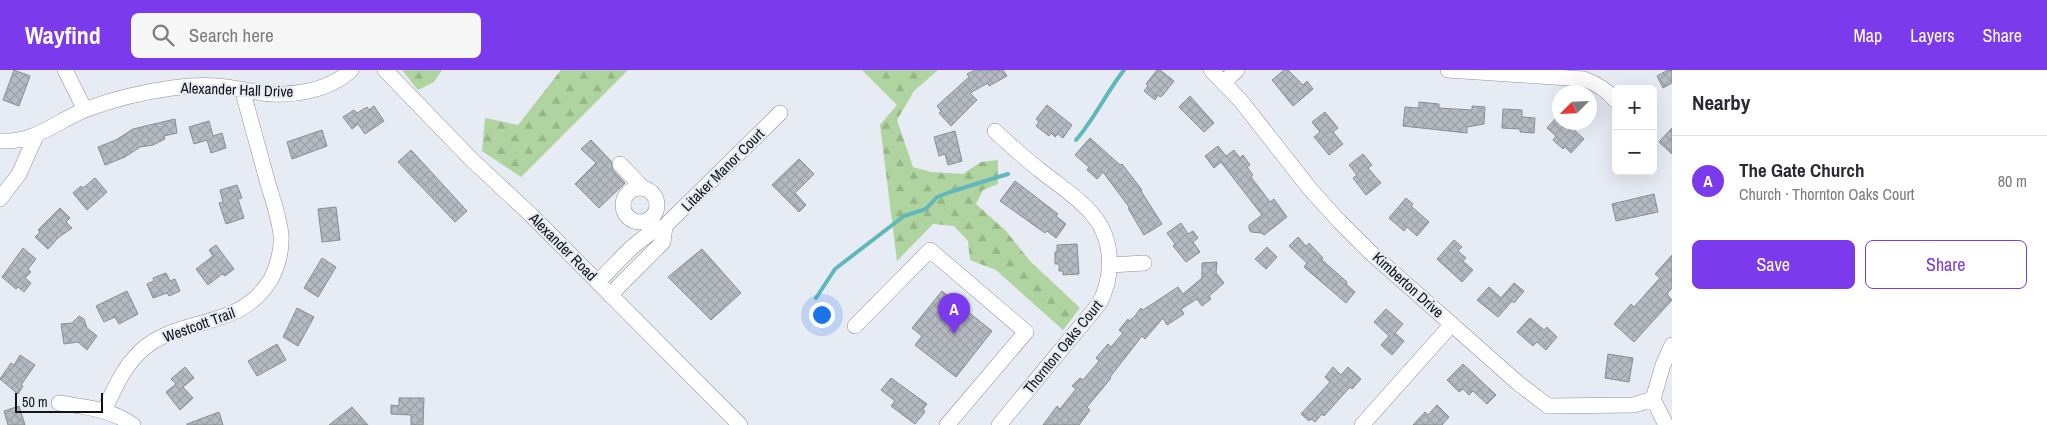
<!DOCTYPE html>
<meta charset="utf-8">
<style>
:root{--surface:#fff;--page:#f7f7f7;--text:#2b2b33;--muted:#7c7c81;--line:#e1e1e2;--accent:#7c3aed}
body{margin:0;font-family:"Archivo Narrow",sans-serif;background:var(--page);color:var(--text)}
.controls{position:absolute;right:15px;top:15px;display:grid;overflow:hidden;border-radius:8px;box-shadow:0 5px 20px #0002}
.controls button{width:45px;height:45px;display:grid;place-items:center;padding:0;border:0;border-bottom:1px solid var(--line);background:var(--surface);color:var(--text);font:25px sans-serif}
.compass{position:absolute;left:1552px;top:15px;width:45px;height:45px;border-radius:50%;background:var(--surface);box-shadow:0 5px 20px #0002;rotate:246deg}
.scale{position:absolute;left:15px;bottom:12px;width:88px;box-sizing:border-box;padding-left:5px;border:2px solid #111316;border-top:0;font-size:14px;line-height:18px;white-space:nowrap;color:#111316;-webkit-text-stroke:4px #e6ebf4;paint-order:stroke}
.you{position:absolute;left:821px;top:244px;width:18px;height:18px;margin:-12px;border:4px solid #fff;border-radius:50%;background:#1a73e8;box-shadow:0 0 0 8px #1a73e833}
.badge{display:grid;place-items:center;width:32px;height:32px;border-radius:50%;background:var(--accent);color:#fff;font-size:16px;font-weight:700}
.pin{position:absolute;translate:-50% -41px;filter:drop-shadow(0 1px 2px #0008)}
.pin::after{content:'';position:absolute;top:26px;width:18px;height:15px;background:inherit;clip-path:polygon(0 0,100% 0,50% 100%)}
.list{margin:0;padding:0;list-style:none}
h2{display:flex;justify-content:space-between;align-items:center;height:65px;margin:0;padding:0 20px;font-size:21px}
h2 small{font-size:16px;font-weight:400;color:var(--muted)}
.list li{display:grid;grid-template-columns:32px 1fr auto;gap:15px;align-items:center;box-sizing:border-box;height:90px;padding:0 20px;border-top:1px solid var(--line)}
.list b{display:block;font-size:19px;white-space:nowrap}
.list p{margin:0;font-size:16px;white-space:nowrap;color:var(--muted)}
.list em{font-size:16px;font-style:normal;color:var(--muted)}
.actions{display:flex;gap:10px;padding:15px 20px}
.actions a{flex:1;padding:11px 0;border:1px solid var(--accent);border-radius:8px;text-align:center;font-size:18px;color:var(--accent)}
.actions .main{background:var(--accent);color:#fff}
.icon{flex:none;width:28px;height:28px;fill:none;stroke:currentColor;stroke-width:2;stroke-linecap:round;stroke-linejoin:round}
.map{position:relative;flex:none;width:1672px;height:355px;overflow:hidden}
header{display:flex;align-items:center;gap:30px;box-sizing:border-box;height:70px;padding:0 25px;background:var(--accent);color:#fff}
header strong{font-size:24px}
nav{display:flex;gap:28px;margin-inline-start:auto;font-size:18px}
.search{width:350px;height:45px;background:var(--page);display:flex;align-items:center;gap:12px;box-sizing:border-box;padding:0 18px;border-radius:8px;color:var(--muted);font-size:19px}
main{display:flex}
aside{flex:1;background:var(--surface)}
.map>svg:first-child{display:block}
</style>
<header>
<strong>Wayfind</strong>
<div class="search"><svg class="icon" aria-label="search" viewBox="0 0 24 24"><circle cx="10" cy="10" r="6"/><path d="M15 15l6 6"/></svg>Search here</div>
<nav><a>Map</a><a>Layers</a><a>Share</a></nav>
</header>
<main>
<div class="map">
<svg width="1672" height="355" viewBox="0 0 1672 355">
<defs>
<pattern id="forest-firs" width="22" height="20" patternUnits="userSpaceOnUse" patternTransform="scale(1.25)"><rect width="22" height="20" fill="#b0d49f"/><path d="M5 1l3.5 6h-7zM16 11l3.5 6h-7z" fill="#96b588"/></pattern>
<pattern id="building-cross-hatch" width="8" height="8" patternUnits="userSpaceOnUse" patternTransform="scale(1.25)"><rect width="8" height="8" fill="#b5bac2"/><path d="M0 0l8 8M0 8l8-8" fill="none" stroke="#9b9fa6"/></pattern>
</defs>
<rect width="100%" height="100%" fill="#e6ebf4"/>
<path fill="url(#forest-firs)" d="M402,0H442L434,12L418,20Z
M561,0H628L521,107L482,81L485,48L518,55Z
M862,0H938L914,21L897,50L913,97L931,102L963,104L981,92L998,90V114L983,120L976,134L1006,161L1030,191L1080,238L1063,260L996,200L970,190L968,171L954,156L933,154L897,191L880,55L897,35Z"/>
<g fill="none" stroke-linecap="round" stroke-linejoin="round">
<path stroke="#61b8bb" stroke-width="4" d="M1076,70C1095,48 1106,23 1124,0
M816,228L835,199L904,146L926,139L937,127L950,122L1008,104"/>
</g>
<path fill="url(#building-cross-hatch)" stroke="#898e95" d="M14,0L30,6L19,36L3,30Z
M975,0H1003L1007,6L989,16L988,13L970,23L977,30L951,56L939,43L941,41L937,36L969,7L967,4Z
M1157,0H1160L1174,11L1163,25L1160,27L1158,25L1155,30L1144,21L1148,16L1146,14Z
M1284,0H1288L1303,15L1307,11L1313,19L1293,36L1272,10Z
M1668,0H1672V13L1663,18L1657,6Z
M1190,26L1214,53L1204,62L1179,37Z
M1419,32L1439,34V38L1472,40V36L1485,37L1484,54L1467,57V63L1403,56L1405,37L1419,38Z
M1047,35L1072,55L1063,68L1058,64L1055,67L1051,63L1049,66L1036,56L1039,52L1036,49Z
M374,36L384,51L365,64L358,54L352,59L343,47L354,40L357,43L367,37L369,40Z
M1503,39L1522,40V47L1535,48L1534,63L1520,62V59L1502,58Z
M1325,42L1338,58L1333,62L1343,74L1329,85L1314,67L1320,62L1312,52Z
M1558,46L1560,52L1567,53L1584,69L1571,83L1565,77L1563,79L1553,70L1556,66L1547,58Z
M175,49L177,63L164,66L165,69L153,75L140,77L125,87L105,95L98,77L116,70L133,59Z
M209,51L213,66L222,63L226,78L211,83L207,70L194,74L189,57Z
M1672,58V84L1659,72Z
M322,60L327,76L292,89L287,72Z
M955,61L962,91L948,95L945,84L939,86L934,67Z
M1090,68L1120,95L1122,94L1142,120L1141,121L1162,154L1144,165L1128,138L1129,137L1103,102L1097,109L1087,100L1089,97L1075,85Z
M591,70L611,91L613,100L625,113L599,138L575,114L596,93L581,79Z
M1218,76L1226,86L1234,80L1240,88L1243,85L1250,95L1247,97L1253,105L1251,107L1270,132L1274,129L1287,147L1264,165L1262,163L1251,162L1249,159V155L1262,145L1221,92L1214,98L1205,86Z
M411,80L467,141L455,152L398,92Z
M1363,84L1372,95L1368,98L1381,113L1366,125L1353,108L1357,105L1349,95Z
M799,89L814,104L795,123L806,135L799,142L772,115Z
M95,108L107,122L87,140L73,123L81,116L83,118Z
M1015,111L1058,144L1056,146L1066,154L1056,168L1047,161L1045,163L1000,131Z
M237,115L242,128L238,129L244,148L226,154L219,133L223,132L220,120Z
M1654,124L1658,142L1616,151L1612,134Z
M1406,128L1413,134L1411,136L1429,152L1417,166L1407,157L1404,161L1389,148Z
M336,137L340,170L322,172L318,139Z
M60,138L70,148L66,152L72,158L59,167L48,179L35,167L40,162L38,160Z
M1181,153L1188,164L1193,161L1198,168L1193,172L1200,182L1186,192L1173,176L1175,174L1167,163Z
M1298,167L1306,176L1309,173L1323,188L1321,189L1347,212L1346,214L1355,222L1346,233L1304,197L1307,193L1289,176Z
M1454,170L1462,177L1458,181L1466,188L1463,191L1473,200L1462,212L1437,189Z
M1077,174L1079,204L1063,205V201H1059V194H1055V182H1057V175Z
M216,175L234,199L225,206L222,204L208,215L196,199L213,186L209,180Z
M1267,177L1277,187L1266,199L1255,189Z
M23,178L36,189L28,199L31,202L25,208L31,213L24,222L18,217L16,219L2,207Z
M702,179L741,223L711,250L668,207Z
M1672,185V218L1667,224L1672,230L1634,272L1614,254L1631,234L1634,237L1660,208L1655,204Z
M322,188L336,197L318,227L304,218Z
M1217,192L1216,203L1224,213L1209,226L1211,229L1202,236L1197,229L1181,239L1184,244L1167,255L1163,248L1145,269L1142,266L1110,307L1111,308L1087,337L1090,340L1079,355H1043L1057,336L1060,339L1076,319L1072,316L1080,308L1083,310L1099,291L1096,288L1108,274L1111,277L1123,263L1119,260L1128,249L1129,251L1134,247L1141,238L1143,240L1178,217L1183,224L1202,208V193Z
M166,203L170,211L175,209L180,221L169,226L167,223L153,228L147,214L154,211L153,208Z
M1514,213L1524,221L1514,233L1512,231L1498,247L1477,230L1489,217L1501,228Z
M127,221L138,244L119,254L115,247L104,252L96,236Z
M942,221L992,261L956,307L915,275L922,266L912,258Z
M297,238L314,247L298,276L283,267Z
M1386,239L1403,254L1395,263L1404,271L1392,285L1381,275L1389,266L1374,252Z
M79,246L84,249L87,258L97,266L87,280L78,272L64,274L61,254L72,253Z
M1530,248L1544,260L1547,257L1557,267L1546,280L1537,272L1533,276L1517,262Z
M277,274L286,290L257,306L248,291Z
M1608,284L1633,288L1629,312L1605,308Z
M20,285L35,295L21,315L23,316L18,324L0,309L11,293L14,295Z
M1463,294L1496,325L1487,334L1473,321L1469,325L1463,319L1459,322L1447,310Z
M185,297L194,308L183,317L193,328L180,340L166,322L176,314L171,309Z
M1333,297L1341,305L1348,297L1361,309L1352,319L1350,317L1324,346L1322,344L1315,352L1311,349L1309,351L1301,344L1330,312L1325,307Z
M891,308L927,334L923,339L925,342L915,354L891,336L895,331L881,320Z
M399,328H424L423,355H411V345L391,344V335L399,336Z
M1437,335L1449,347L1442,355H1413L1425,342L1428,345Z
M19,336L25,355H8L4,341Z
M352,337L368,355H329Z
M219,342L223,355H187V354Z"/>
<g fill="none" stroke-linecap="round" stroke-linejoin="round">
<defs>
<path id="minor" d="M65,0L85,40
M385,0L471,89L531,145L740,355
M1211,0L1241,31L1310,119L1339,151L1371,183L1518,313L1548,336L1634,335L1653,329
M1448,0L1584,9C1598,14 1607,20 1616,31
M1224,12L1237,0
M995,61C1010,75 1025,89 1041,101C1058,115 1078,127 1092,144C1114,169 1114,206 1099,234L999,355
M0,71C36,73 56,51 87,39C114,29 143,22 172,18C186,16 202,15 217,16C232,17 247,21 262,23C291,27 329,21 351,0
M620,94L643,118
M623 135a17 17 0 1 1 34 0a17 17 0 1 1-34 0Z
M0,129L19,104L36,66
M1111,195L1144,193
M598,212C618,192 638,166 665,156L780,43
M610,225L663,172L665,156
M855,256L930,180L1026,262L947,355
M59,333C85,337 111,339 133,355
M104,341C115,317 126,291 148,275C189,246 242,258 271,209C278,196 282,179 281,165C279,146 272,128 267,110C259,80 250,49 242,19
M1362,355L1452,254
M1666,355L1653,329L1663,295L1672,275"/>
</defs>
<use href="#minor" stroke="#8c9199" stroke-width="16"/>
<use href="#minor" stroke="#fff" stroke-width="15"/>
</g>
<g text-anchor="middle" stroke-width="4.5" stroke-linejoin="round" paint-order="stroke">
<g font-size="15" fill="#111316" stroke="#e6ebf4">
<text transform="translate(237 20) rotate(2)" y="5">Alexander Hall Drive</text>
<text transform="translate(723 100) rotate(-45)" y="5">Litaker Manor Court</text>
<text transform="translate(563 177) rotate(45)" y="5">Alexander Road</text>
<text transform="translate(1408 215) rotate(42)" y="5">Kimberton Drive</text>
<text transform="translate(199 255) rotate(-20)" y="5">Westcott Trail</text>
<text transform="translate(1063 277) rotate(-51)" y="5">Thornton Oaks Court</text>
</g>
</g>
</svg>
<div class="controls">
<button>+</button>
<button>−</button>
</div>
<svg class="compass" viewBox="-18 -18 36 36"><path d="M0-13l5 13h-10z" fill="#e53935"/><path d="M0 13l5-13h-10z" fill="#7c7c81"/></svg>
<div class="scale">50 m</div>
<div class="you"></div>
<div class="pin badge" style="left:954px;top:264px">A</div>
</div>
<aside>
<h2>Nearby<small></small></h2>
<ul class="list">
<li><span class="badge">A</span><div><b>The Gate Church</b><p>Church · Thornton Oaks Court</p></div><em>80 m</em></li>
</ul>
<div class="actions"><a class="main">Save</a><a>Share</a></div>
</aside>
</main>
